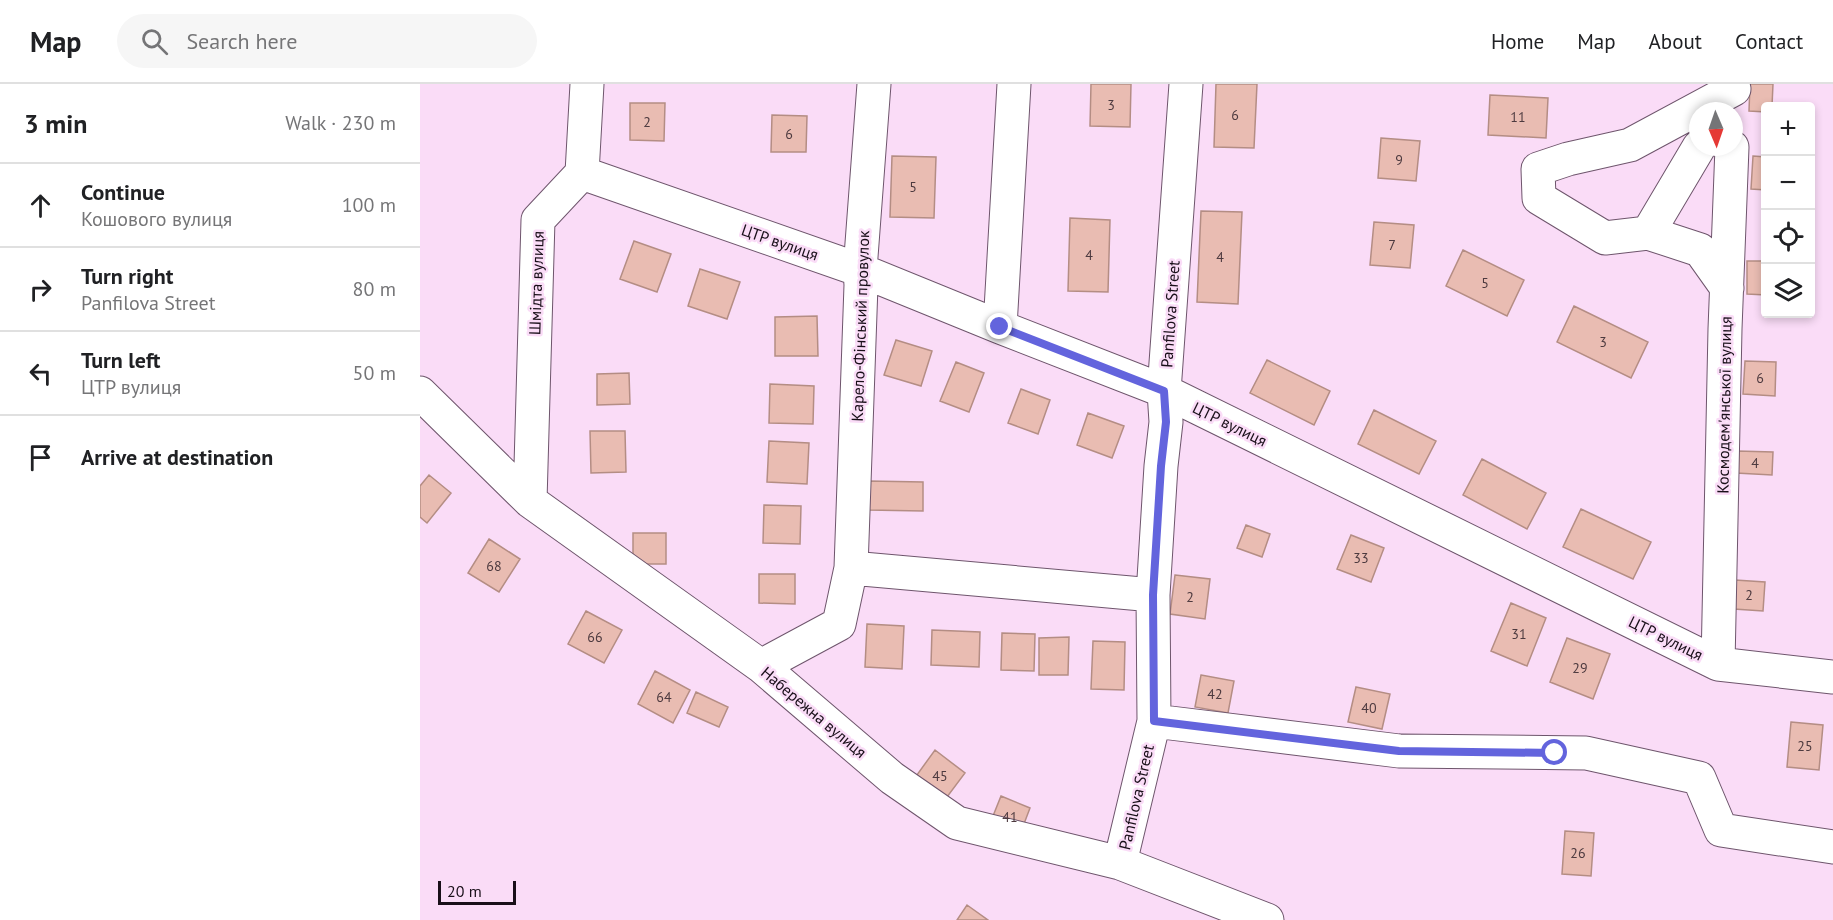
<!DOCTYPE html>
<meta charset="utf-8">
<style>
:root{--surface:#fff;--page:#f6f6f6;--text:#202124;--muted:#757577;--line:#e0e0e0}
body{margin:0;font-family:"PT Sans",sans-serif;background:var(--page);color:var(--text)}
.controls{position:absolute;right:18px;top:18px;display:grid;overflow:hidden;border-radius:6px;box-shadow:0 3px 9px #0003}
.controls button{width:54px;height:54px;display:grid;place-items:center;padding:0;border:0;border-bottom:2px solid var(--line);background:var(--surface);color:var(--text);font:30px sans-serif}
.compass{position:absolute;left:1269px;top:18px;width:54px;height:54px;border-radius:50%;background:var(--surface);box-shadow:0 3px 9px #0003;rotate:178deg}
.scale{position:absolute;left:18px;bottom:15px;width:78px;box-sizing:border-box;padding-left:6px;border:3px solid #190f19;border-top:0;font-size:16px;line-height:21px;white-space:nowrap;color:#190f19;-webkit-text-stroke:4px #fadcf7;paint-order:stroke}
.stop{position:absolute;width:18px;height:18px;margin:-14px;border:4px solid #6364dd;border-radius:50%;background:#fff}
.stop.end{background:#6364dd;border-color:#fff;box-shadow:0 2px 6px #0008}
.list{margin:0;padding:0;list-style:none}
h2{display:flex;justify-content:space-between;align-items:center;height:78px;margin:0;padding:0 24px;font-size:26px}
h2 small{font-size:20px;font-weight:400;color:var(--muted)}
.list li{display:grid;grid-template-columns:39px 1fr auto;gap:18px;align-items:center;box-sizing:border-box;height:84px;padding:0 24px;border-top:2px solid var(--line)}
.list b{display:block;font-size:22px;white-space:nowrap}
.list p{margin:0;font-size:20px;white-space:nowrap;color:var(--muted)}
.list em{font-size:20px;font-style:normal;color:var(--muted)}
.icon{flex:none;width:33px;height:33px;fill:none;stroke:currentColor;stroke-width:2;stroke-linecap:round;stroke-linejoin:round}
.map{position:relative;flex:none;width:1413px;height:836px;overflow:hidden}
header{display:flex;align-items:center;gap:36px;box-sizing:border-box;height:84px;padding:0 30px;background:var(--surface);border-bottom:2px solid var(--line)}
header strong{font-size:28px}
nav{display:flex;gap:33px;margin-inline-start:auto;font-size:21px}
.search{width:420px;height:54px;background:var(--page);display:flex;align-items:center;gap:15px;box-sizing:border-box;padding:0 21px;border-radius:33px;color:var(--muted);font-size:22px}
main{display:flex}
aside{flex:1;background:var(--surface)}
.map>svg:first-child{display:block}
</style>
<header>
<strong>Map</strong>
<div class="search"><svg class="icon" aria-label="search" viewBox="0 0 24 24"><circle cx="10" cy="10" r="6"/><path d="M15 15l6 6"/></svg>Search here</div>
<nav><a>Home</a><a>Map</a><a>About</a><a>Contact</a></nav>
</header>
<main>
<aside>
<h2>3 min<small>Walk · 230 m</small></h2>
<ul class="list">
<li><svg class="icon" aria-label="ahead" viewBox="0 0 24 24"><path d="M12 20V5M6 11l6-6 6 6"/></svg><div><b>Continue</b><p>Кошового вулиця</p></div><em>100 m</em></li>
<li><svg class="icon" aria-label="right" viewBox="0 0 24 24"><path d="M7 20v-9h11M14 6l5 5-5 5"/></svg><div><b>Turn right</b><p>Panfilova Street</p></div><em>80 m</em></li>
<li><svg class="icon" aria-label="left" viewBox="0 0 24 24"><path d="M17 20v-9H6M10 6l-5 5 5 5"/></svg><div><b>Turn left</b><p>ЦТР вулиця</p></div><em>50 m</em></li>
<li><svg class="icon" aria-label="arrive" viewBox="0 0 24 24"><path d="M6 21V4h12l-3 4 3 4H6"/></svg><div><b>Arrive at destination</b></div></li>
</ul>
</aside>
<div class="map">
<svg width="1413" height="836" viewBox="0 0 1413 836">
<rect width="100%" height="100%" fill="#fadcf7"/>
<path fill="#e9bcb2" stroke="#b48d84" stroke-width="1.5" d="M671,0H711L710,43L670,42Z
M796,0H837L834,64L794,63Z
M1330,0H1353L1352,22H1346V28L1329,27Z
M1070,11L1128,14L1126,54L1068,51Z
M210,19H245L244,57L210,56Z
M352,31L387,32L386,68H351Z
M961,54L1000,57L996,97L958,94Z
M472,72L516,73L514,134L470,133Z
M1333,72L1346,73V106L1331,105Z
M781,127L822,128L818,220L777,218Z
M650,134L690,136L688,208L648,207Z
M954,138L994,141L990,184L950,181Z
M214,157L251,170L237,208L200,195Z
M1043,166L1104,196L1087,232L1026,202Z
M1327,177H1346V211L1327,210Z
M280,185L320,198L307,235L268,222Z
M1154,222L1228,258L1211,294L1137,258Z
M397,232L398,272H355V233Z
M476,256L512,267L501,302L464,291Z
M847,276L910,307L894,341L830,309Z
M1325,277L1356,278L1355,312L1323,310Z
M536,278L564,289L549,328L520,317Z
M209,289L210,320L177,321V290Z
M350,300L394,302L393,340L349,339Z
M601,305L630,316L618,350L588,339Z
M954,326L1016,357L999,390L938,360Z
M668,329L704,342L692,374L657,361Z
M170,347H205L206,388L171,389Z
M349,357L389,359L387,400L347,398Z
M1317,367L1353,368L1352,391L1316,389Z
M1062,375L1126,409L1107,445L1043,411Z
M9,391L31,409L7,439L0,433V402Z
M449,397L503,398V427L448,426Z
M344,421L381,422L380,460L343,459Z
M1161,425L1231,458L1213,495L1143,463Z
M826,441L850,450L842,473L817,464Z
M213,449H246V480H213Z
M931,451L964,464L951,498L917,485Z
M69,455L100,475L79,508L48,489Z
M339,490H375V520L339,519Z
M755,491L790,495L785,535L750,530Z
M1315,496L1345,498L1343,527L1314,525Z
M1091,519L1126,534L1107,582L1071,567Z
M166,527L202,546L184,579L148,560Z
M447,540L484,542L482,585L445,583Z
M512,546L560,548L559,583L511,581Z
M582,549L615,550L614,587L581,586Z
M649,553L648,591H619V554Z
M1147,554L1190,570L1173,615L1130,598Z
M673,557L705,558L704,606L671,605Z
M235,587L270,606L253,639L218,620Z
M781,591L814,597L808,629L775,623Z
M936,603L970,610L962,645L928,638Z
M276,608L308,623L299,643L267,629Z
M1371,638L1403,641L1399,686L1367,683Z
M515,666L545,689L524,717L494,695Z
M581,712L610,724L599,753L569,742Z
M1145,747L1174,749L1171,792L1142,790Z
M547,821L568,836H537Z"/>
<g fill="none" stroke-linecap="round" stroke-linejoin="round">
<defs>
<path id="minor" d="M1279,63L1228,149L1185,154L1119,114L1118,85L1148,75L1210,61L1314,5
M162,89L440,186L580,243L744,307L1298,580L1413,593
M1228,149L1280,166L1307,204
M580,243L594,0
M0,309L110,417L341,582L472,694L537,739L700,779L847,836
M110,417L118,136L162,89L167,0
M431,484L733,511
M1298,580L1305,245L1312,63
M341,582L419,540L431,484L441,201L440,186L454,0
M734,637L979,667L1166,669L1279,694L1301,746L1413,763
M700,779L734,637L733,511L741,382L746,338L744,307L766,0"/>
</defs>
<use href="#minor" stroke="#6e556c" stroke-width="35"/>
<use href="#minor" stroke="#fff" stroke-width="33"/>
</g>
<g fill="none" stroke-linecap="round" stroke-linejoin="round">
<path stroke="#6364dd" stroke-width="8" d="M580,243L744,307L746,338L741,382L733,511L734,637L979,667L1135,669"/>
</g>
<g text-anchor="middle" stroke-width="5" stroke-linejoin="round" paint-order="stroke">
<g font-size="14" fill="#4d3a3f">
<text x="691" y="26">3</text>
<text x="815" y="36">6</text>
<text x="1098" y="38">11</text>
<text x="227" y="43">2</text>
<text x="369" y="55">6</text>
<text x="979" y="81">9</text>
<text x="493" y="108">5</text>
<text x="972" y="166">7</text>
<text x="669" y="176">4</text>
<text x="800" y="178">4</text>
<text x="1065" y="204">5</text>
<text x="1183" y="263">3</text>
<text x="1340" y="299">6</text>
<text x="1335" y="384">4</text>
<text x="941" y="479">33</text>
<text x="74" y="487">68</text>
<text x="1329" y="516">2</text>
<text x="770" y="518">2</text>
<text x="1099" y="555">31</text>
<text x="175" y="558">66</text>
<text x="1160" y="589">29</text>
<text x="795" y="615">42</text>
<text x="244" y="618">64</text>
<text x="949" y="629">40</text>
<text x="1385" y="667">25</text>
<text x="520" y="697">45</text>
<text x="590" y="738">41</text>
<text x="1158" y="774">26</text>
</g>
<g font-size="16" fill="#190f19" stroke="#fadcf7">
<text transform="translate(360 158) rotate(19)" y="6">ЦТР вулиця</text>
<text transform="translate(116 199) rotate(-88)" y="6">Шмідта вулиця</text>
<text transform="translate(750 230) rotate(-86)" y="6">Panfilova Street</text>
<text transform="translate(440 242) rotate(-88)" y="6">Карело-Фінський провулок</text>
<text transform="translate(1304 321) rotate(-89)" y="6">Космодем'янської вулиця</text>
<text transform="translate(810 340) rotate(26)" y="6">ЦТР вулиця</text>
<text transform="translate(1246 554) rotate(26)" y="6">ЦТР вулиця</text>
<text transform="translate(394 628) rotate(40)" y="6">Набережна вулиця</text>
<text transform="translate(716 713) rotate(-77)" y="6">Panfilova Street</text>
</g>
</g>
</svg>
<div class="controls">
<button>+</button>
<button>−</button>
<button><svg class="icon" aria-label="locate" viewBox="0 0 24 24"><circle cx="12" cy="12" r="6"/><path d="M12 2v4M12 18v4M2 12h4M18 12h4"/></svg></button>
<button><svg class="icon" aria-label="layers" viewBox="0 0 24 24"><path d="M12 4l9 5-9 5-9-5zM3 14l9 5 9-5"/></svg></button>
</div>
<svg class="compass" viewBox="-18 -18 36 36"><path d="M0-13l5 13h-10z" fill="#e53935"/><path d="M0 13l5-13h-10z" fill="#757577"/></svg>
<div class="scale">20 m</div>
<div class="stop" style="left:1135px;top:669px"></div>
<div class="stop end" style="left:580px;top:243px"></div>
</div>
</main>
